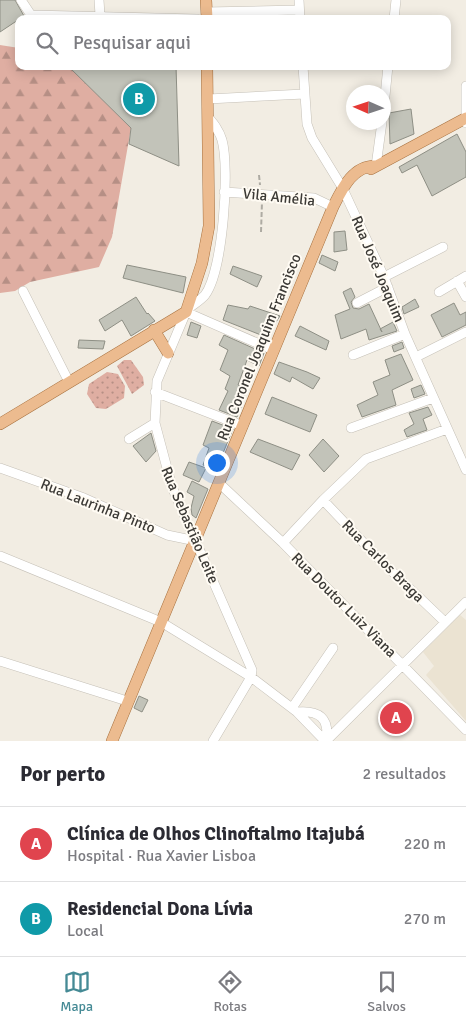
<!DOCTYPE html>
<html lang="pt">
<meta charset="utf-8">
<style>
:root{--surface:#fff;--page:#f7f7f7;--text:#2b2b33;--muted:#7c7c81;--line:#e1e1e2;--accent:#458a95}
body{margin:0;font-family:Signika,sans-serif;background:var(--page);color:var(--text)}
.compass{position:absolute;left:346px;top:85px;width:45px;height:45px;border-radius:50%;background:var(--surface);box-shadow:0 2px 12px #0003;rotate:273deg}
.you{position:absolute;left:216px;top:462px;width:18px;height:18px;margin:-12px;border:4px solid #fff;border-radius:50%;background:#1a73e8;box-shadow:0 0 0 8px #1a73e833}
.badge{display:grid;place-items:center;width:32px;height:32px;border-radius:50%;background:var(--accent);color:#fff;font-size:16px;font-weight:700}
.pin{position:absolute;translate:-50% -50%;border:2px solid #fff;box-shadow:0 1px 5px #0006}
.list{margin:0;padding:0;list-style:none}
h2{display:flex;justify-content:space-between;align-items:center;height:65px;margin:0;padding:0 20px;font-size:21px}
h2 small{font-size:16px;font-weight:400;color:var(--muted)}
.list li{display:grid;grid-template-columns:32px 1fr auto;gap:15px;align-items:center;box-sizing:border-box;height:75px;padding:0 20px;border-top:1px solid var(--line)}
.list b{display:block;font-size:19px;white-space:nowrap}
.list p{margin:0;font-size:16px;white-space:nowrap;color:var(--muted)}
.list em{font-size:16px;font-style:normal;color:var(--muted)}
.icon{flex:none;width:28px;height:28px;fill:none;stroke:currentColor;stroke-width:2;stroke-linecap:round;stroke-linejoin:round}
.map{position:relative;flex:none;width:466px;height:741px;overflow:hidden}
.search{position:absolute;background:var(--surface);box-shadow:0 2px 12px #0003;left:15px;right:15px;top:15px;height:55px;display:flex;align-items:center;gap:12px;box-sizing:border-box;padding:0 18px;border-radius:10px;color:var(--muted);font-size:19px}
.sheet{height:215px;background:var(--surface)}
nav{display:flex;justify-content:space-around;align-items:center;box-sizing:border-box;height:70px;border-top:1px solid var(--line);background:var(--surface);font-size:14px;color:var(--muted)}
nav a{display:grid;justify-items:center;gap:2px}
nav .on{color:var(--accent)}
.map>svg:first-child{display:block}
</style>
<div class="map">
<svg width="466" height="741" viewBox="0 0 466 741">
<defs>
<pattern id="grass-dots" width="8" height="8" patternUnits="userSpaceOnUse" patternTransform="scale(1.25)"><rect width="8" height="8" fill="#dfaea2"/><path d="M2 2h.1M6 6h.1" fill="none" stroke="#b68f85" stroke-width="1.8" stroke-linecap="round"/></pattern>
<pattern id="forest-firs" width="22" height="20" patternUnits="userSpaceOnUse" patternTransform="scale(1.25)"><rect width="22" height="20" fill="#dfaea2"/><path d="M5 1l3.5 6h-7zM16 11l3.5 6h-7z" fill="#b68f85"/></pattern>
</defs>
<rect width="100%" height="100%" fill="#f2ede3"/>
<path fill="#ebe3d2" d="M460,615L466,620V721L426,675L434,666L423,652Z"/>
<path fill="url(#grass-dots)" d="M124,360H131L143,377L144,385L132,394L117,366Z
M107,372L118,374L125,386L124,398L106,409L96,408L87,394L89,384Z"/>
<path fill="url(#forest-firs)" d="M0,45L19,48V66H70L131,128L112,237L99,267L30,282L15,291L0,293Z"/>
<path fill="#c2c3b9" stroke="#8e8f85" d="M0,0H15L24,16L0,32Z
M68,66H176L179,166L129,144L131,128Z
M411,109L414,134L390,144L389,113Z
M457,134L466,152V177L432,196L417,165L402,173L399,167Z
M345,231L347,250L334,252V232Z
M322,255L338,262L335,271L319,263Z
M127,265L186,277L183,293L123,278Z
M233,266L262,276L257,287L230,274Z
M351,288L355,297L351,302L353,308L359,309L369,304L382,332L380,329L393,322L397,331L369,340L366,329L341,339L335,315L350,309L343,292Z
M136,297L147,314L148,313L155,321L131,336L122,320L105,331L99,320Z
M415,299L419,307L404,314L402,307Z
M454,303L460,315L466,312V325L442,337L431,315Z
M228,305L248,309L250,306L280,316L266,337L223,320Z
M191,322L201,326L197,338L187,335Z
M300,326L329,341L326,350L295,336Z
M224,335L264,353L259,366L247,360L238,385L247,389L239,406L241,407L237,417L219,410L228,391L225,389L230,376L220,370L228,350L219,345Z
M79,340L105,341L103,349L78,348Z
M402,342L404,348L394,352L392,346Z
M401,354L413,380L392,390L396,405L362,417L357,405L378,395L373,382L390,375L385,360Z
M279,362L307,372L320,378L313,389L292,377L290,382L274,374Z
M421,385L425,394L414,398L411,389Z
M272,397L317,415L310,432L265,414Z
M428,407L432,415L423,419L427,430L407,437L404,430L414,424L409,413Z
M212,421L233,429L216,470L203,465L209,448L203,445Z
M151,433L156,451L146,462L133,446Z
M258,439L300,455L292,470L250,452Z
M323,439L339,456L324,472L309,455Z
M189,462L206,468L199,482L183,475Z
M192,481L208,489L196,518L192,515L191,508L194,496L187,492Z
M139,696L148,700L142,712L134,708Z"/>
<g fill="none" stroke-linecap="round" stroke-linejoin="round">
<defs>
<path id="minor" d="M21,0L31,15
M99,0L100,15
M299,0L300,19
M206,12L299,10
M31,15L197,19
M394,19L396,0
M303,66L307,124L312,138L342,187L384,277L405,334L466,470
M208,99L304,94
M384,106L388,66
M466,123V86
M376,166L382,122
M224,192L314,198L333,207
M384,277L443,247
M457,281L466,297
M23,291L69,382
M439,292L466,276
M357,303L388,287
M187,310C192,305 200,301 205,295C223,271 230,169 222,140C219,130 214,124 208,117
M353,355L405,334
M416,357L466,332
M155,392L243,426
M351,428L433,398
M129,439L155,423
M0,468L84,498L167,535L196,541
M219,483L283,543L466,730
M323,500L379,559L445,622
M283,543L323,500L366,459L447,429
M0,556L161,622L251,677L297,712L325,741
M0,661L127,701
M292,708L333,648
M297,712C319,710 330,718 326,741
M213,741L251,677L252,670L172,487L155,423L157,381L186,312L273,350
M326,741L466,602"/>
<path id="major" d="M206,0L207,19
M371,169L466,118
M154,330L168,353
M0,424L186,312L202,263L209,226L207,66
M112,741L333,207C342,189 353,165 376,166"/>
</defs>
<use href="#minor" stroke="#c5c0b7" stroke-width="10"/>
<use href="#major" stroke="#a7713f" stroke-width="12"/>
<path stroke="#aeaba3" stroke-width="2" stroke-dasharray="5 2.5" stroke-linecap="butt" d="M259,175L260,185
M261,232L262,202"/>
<use href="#minor" stroke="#fff" stroke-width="9"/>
<use href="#major" stroke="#ecbb8f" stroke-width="11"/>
</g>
<g text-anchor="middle" stroke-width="4" stroke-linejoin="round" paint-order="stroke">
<g font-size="15" fill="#3c3a36" stroke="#fffbf3">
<text transform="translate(279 197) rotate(6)" y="5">Vila Amélia</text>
<text transform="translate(378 269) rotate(67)" y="5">Rua José Joaquim</text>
<text transform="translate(259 347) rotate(-68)" y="5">Rua Coronel Joaquim Francisco</text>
<text transform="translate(98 506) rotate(22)" y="5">Rua Laurinha Pinto</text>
<text transform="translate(190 525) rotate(67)" y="5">Rua Sebastião Leite</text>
<text transform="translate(383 561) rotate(45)" y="5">Rua Carlos Braga</text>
<text transform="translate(344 605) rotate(45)" y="5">Rua Doutor Luiz Viana</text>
</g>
</g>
</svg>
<svg class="compass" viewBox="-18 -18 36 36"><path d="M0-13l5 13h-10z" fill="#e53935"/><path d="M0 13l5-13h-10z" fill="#7c7c81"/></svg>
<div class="you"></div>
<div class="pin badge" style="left:396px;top:718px;background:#e0444e">A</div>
<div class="pin badge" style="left:139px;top:99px;background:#0f9aa8">B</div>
<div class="search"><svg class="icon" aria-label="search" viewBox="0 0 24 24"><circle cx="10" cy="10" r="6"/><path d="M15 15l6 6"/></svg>Pesquisar aqui</div>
</div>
<section class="sheet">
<h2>Por perto<small>2 resultados</small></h2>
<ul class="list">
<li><span class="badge" style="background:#e0444e">A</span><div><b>Clínica de Olhos Clinoftalmo Itajubá</b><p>Hospital · Rua Xavier Lisboa</p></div><em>220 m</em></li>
<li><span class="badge" style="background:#0f9aa8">B</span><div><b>Residencial Dona Lívia</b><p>Local</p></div><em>270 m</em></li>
</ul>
</section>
<nav>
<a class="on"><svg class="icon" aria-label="map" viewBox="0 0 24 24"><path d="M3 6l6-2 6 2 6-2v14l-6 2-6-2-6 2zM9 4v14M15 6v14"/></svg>Mapa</a>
<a><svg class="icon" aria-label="directions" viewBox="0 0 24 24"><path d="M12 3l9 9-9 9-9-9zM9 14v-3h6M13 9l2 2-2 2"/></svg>Rotas</a>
<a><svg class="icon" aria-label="saved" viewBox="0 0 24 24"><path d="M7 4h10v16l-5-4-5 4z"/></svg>Salvos</a>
</nav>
